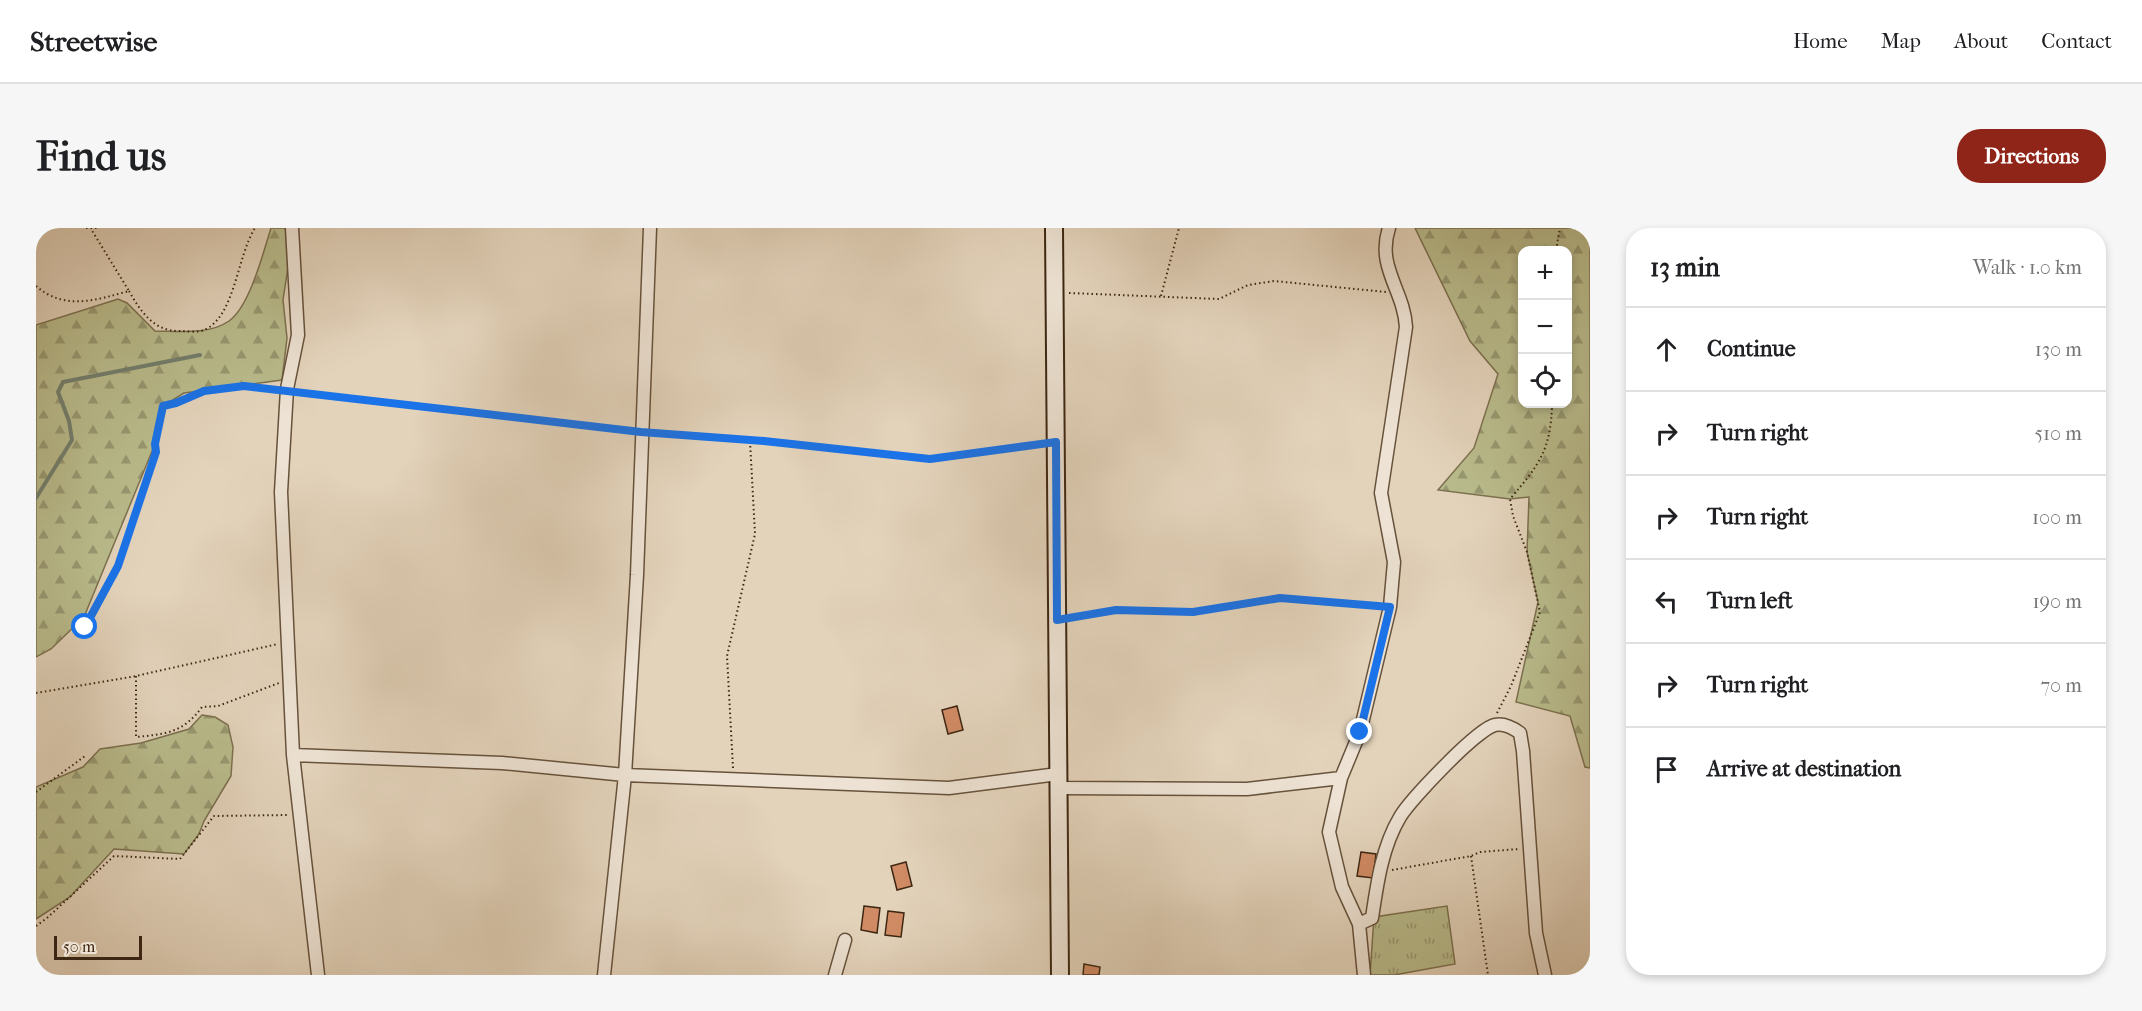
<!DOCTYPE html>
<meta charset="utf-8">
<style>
:root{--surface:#fff;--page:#f6f6f6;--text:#202124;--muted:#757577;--line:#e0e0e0;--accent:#8f2418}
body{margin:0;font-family:"IM FELL French Canon",serif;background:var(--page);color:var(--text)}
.controls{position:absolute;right:18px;top:18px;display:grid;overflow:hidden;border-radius:12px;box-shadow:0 3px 9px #0003}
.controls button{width:54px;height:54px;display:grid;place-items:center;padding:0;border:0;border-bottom:2px solid var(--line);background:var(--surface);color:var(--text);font:30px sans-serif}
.scale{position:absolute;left:18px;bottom:15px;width:88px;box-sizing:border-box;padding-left:6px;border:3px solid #3e2712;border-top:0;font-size:16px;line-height:21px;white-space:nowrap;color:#3e2712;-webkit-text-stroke:4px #ede2d3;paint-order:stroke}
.stop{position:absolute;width:18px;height:18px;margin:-14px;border:4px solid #1a73e8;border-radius:50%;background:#fff}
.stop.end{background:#1a73e8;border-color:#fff;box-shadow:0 2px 6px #0008}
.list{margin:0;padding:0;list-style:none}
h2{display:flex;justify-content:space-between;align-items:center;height:78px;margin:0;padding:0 24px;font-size:26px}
h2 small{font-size:20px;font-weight:400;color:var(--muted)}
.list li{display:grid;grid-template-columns:39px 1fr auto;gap:18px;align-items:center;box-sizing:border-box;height:84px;padding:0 24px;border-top:2px solid var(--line)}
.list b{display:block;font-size:22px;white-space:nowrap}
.list em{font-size:20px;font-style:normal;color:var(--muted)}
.icon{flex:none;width:33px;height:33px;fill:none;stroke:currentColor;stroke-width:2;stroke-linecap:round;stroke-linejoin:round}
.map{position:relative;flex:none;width:1554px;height:747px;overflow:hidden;border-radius:24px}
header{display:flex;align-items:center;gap:36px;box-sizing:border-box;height:84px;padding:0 30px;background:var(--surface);border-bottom:2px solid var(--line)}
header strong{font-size:28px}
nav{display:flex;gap:33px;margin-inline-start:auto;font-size:21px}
.intro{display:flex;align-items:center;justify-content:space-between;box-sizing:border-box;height:144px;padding:0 36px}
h1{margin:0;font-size:42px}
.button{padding:15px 27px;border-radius:24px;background:var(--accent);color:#fff;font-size:21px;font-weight:700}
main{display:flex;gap:36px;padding:0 36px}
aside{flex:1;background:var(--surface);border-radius:24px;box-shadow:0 3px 9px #0003}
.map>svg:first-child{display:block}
</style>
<header>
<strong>Streetwise</strong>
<nav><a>Home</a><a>Map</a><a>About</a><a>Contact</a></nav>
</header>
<div class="intro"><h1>Find us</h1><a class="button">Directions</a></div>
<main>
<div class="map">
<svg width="1554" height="747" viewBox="0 0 1554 747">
<defs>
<pattern id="grass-tufts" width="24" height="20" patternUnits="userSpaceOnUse" patternTransform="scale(1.5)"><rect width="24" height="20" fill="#b9bb8c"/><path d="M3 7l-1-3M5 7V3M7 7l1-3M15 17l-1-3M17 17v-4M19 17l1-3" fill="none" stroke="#989871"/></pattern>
<pattern id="forest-firs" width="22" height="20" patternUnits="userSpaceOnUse" patternTransform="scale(1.5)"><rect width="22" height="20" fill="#b9bb8c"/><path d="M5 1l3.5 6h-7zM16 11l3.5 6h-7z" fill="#989871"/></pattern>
</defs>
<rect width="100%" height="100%" fill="#e3d3bb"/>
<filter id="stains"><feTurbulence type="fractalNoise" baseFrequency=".00333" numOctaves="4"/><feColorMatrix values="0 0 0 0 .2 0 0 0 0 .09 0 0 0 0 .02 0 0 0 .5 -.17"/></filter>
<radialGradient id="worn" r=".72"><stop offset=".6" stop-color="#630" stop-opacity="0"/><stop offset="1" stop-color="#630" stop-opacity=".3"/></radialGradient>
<path fill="url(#grass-tufts)" stroke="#7c714f" stroke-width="1.5" d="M1411,678L1419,736L1358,747H1334L1338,689Z"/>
<path fill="url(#forest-firs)" stroke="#7c714f" stroke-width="1.5" fill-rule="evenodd" d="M235,0H258L247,72L251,110L246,152L148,165L127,178L119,216L48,389L15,421L0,429V97L82,71L91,75L119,103C142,103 173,107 193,93C214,78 227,25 235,0Z
M1379,0H1554V540L1549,539L1534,488L1480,474L1502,374L1491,324L1493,269L1474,271L1402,262L1438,220L1462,146L1434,113ZM1486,22H1532V176H1486Z
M166,487L179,489L192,497L197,519L195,548L168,593L163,606L148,626L78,621L34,669L0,691V559L47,539L64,521L105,515L153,501Z"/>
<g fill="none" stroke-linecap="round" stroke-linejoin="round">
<path stroke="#737f6d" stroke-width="4" d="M0,270L36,212L33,193L22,164L27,154L164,127"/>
</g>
<path fill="#d08b65" stroke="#3e2712" stroke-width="1.5" d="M921,478L927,502L912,506L906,482Z
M1325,624L1340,626L1337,650L1321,648Z
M870,634L876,658L861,662L855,638Z
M828,678L844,680L841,705L825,702Z
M852,683L868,685L865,709L849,707Z
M1048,736L1064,739L1063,747H1047Z"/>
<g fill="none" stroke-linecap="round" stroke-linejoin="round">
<defs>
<path id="street" d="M256,0L262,107L251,161L245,264L257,527L282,747
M257,527L466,535L589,547L913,560L1022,546
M1023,560L1211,561L1305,550
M1323,696L1336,690C1341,656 1346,619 1364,589C1374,572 1442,500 1459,497C1468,495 1477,500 1484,505L1487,523L1500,705L1509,747
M568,747L589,547L601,347L614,0
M799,747L809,712
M1328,747L1323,696L1306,659L1293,604L1305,550L1324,504L1354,379L1358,334L1345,265L1370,99C1368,62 1340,39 1353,0"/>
<path id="secondary" d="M1018,0L1024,747"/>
</defs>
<use href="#street" stroke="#67523c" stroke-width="15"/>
<use href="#secondary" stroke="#3e2712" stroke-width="20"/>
<path stroke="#3e2712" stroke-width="2" stroke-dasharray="1.5 3" stroke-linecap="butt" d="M50,0H61
M1520,22L1524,0
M0,58C29,83 60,72 93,63L55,1
M93,63C105,84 118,104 145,103C152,103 162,105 168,102C199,89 201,28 219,0
M1033,65L1183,71L1212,57L1238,53L1350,64
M1125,68L1143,0
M263,162L377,179L594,202
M617,205L728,213L895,231L1005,216
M1035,390L1080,382L1157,384L1244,370L1342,378
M49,399L82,337L120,224L119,216L127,178C142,175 154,167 168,163C191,157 216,158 239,160
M100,448V509C130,506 147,505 166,479L182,478L243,455
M0,465L100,448L242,416
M1461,485L1475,458L1504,384L1491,324L1477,288L1474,271C1503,237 1515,222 1516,176
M697,540L691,428L719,306L714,213
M0,564L49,528
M1435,628L1452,747
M1356,642L1435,628L1444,624L1483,621
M0,698L11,690L78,628L144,631L178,588L252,587"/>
<use href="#street" stroke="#ede2d3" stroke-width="12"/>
<use href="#secondary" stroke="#ede2d3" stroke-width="16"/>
</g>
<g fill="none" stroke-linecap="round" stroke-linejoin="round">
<path stroke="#1a73e8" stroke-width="8" d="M49,399L82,338L120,224L119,216L127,178L140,175L168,163L208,158L605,204L728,213L894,231L1020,214L1021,392L1080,382L1157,384L1244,370L1354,379L1324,504"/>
</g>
<rect width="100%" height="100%" filter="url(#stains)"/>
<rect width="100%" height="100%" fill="url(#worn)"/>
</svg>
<div class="controls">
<button>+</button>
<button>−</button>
<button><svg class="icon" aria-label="locate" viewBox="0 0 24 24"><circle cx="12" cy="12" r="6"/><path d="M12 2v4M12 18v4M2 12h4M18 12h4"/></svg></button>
</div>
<div class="scale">50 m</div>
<div class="stop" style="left:49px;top:399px"></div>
<div class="stop end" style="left:1324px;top:504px"></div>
</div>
<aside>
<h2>13 min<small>Walk · 1.0 km</small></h2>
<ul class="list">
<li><svg class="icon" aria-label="ahead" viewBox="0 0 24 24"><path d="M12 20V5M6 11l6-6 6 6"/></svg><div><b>Continue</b></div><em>130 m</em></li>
<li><svg class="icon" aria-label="right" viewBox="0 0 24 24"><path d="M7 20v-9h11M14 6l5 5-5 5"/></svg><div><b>Turn right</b></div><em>510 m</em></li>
<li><svg class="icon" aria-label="right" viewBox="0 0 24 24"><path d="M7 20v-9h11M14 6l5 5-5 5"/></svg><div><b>Turn right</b></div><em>100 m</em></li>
<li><svg class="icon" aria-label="left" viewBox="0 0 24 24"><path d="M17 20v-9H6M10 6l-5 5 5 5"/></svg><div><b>Turn left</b></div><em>190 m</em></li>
<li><svg class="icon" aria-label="right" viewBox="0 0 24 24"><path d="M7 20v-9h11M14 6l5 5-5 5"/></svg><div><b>Turn right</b></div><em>70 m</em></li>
<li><svg class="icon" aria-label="arrive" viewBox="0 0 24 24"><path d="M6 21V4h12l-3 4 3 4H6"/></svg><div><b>Arrive at destination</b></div></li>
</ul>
</aside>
</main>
